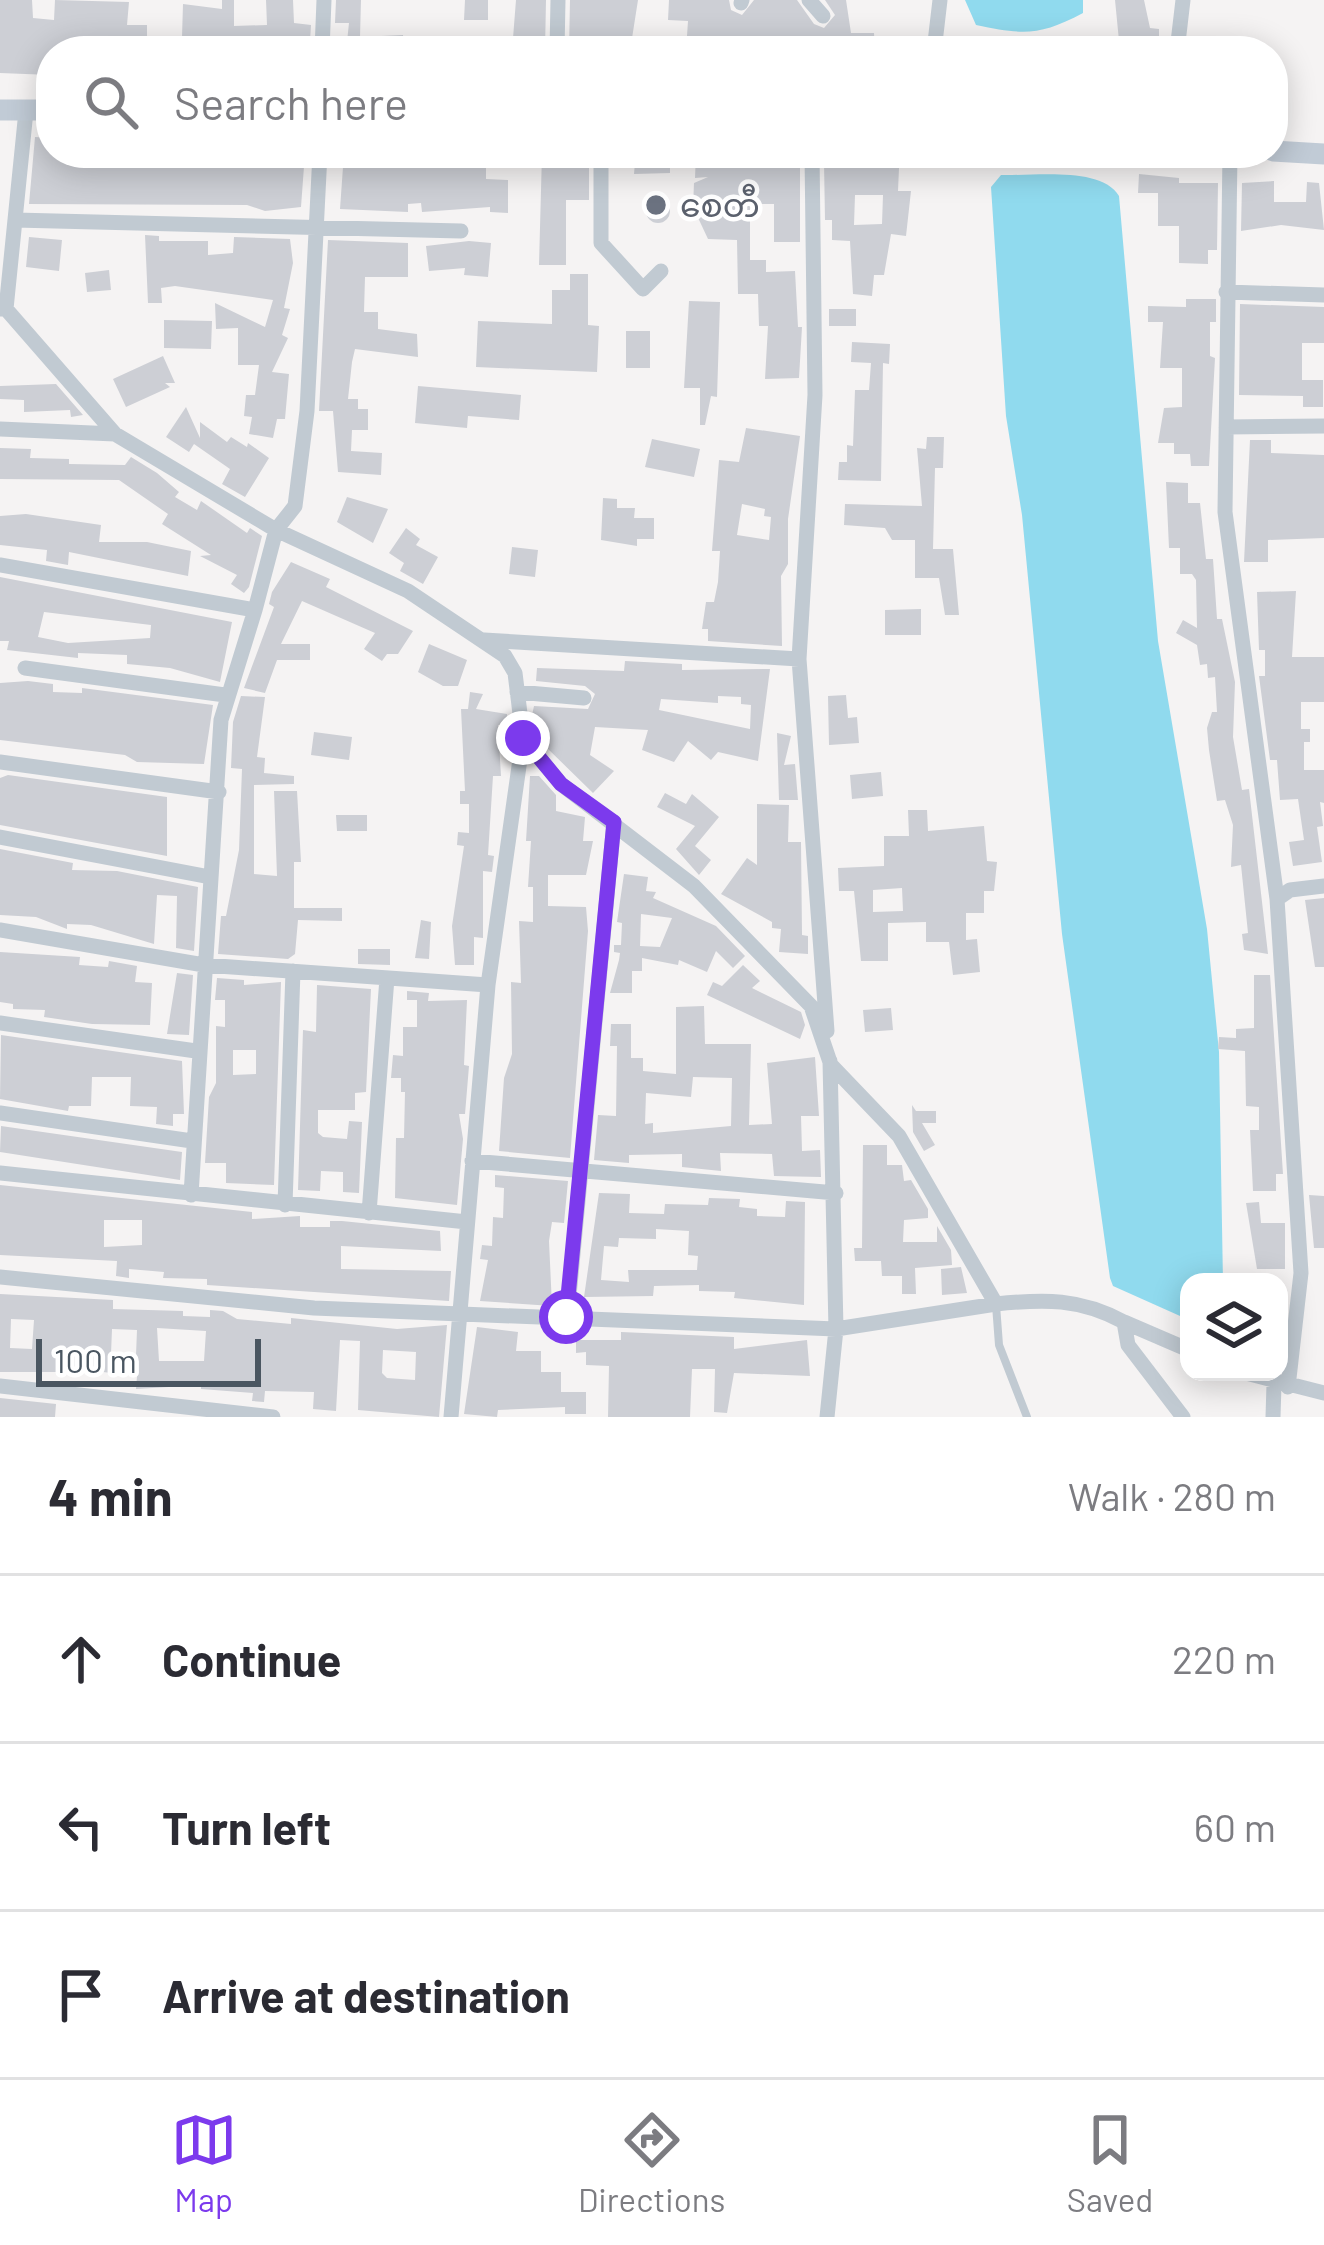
<!DOCTYPE html>
<meta charset="utf-8">
<style>
:root{--surface:#fff;--page:#f2f2f3;--text:#2b2b33;--muted:#7c7c81;--line:#e1e1e2;--accent:#7c3aed}
body{margin:0;font-family:Barlow,"Noto Sans Myanmar",sans-serif;background:var(--page);color:var(--text)}
.controls{position:absolute;right:36px;bottom:36px;display:grid;overflow:hidden;border-radius:24px;box-shadow:0 6px 30px #0003}
.controls button{width:108px;height:108px;display:grid;place-items:center;padding:0;border:0;border-bottom:3px solid var(--line);background:var(--surface);color:var(--text);font:60px sans-serif}
.scale{position:absolute;left:36px;bottom:30px;width:225px;box-sizing:border-box;padding-left:12px;border:6px solid #4a5661;border-top:0;font-size:33px;line-height:42px;white-space:nowrap;color:#4a5661;-webkit-text-stroke:9px #fff;paint-order:stroke}
.stop{position:absolute;width:36px;height:36px;margin:-27px;border:9px solid #7c3aed;border-radius:50%;background:#fff}
.stop.end{background:#7c3aed;border-color:#fff;box-shadow:0 3px 12px #0008}
.list{margin:0;padding:0;list-style:none}
h2{display:flex;justify-content:space-between;align-items:center;height:156px;margin:0;padding:0 48px;font-size:51px}
h2 small{font-size:39px;font-weight:400;color:var(--muted)}
.list li{display:grid;grid-template-columns:78px 1fr auto;gap:36px;align-items:center;box-sizing:border-box;height:168px;padding:0 48px;border-top:3px solid var(--line)}
.list b{display:block;font-size:45px;white-space:nowrap}
.list em{font-size:39px;font-style:normal;color:var(--muted)}
.icon{flex:none;width:66px;height:66px;fill:none;stroke:currentColor;stroke-width:2;stroke-linecap:round;stroke-linejoin:round}
.map{position:relative;flex:none;width:1324px;height:1417px;overflow:hidden}
.search{position:absolute;background:var(--surface);box-shadow:0 6px 30px #0003;left:36px;right:36px;top:36px;height:132px;display:flex;align-items:center;gap:30px;box-sizing:border-box;padding:0 42px;border-radius:48px;color:var(--muted);font-size:45px}
.sheet{height:660px;background:var(--surface)}
nav{display:flex;justify-content:space-around;align-items:center;box-sizing:border-box;height:168px;border-top:3px solid var(--line);background:var(--surface);font-size:33px;color:var(--muted)}
nav a{display:grid;justify-items:center;gap:6px}
nav .on{color:var(--accent)}
.map>svg:first-child{display:block}
</style>
<div class="map">
<svg width="1324" height="1417" viewBox="0 0 1324 1417">
<rect width="100%" height="100%" fill="#f5f3f3"/>
<path fill="#90daee" d="M965,0H1083V13C1040,36 1023,35 976,25Z
M1001,175C1033,176 1102,166 1119,196L1158,641L1207,929L1219,1052L1223,1282H1189V1320L1113,1286L1110,1278L1062,934L1022,515L1006,416L991,187Z"/>
<path fill="#cdcfd5" fill-rule="evenodd" d="M0,0H32L33,18L54,20L55,0L129,2L127,25H147V38L182,37L183,4L222,9V0H234V26L267,25L266,0H293L294,23L311,25L310,41L305,51H271V45L235,46V51L84,47V51H51V75L0,73Z
M336,0H361L360,37L403,35L404,51H346L349,23H335Z
M465,0H488V20H464Z
M516,0H546L545,51H512Z
M570,0H638L630,51H569Z
M669,0H729L731,10L742,15L754,0H797L814,24L824,28L835,15L825,0H846L851,33H874L875,51H838V45H811V51H747V43H712V51H686L688,21L668,20Z
M1115,0H1144L1150,28L1159,29V51H1120Z
M35,137L51,138V153H305L301,207L265,211L247,205L29,204Z
M344,153H486V179L508,180V213L490,212V207L422,212L421,203L408,204V212L340,209Z
M542,153L589,154V200H566V265H539Z
M648,153H660L661,164L670,165V173L634,174L635,162L648,163Z
M696,153L800,164V242H774V204H750V260H766V272L795,271L798,327H802L799,378L765,379L768,326H759L758,294H738L737,240L708,239L693,207L694,183L708,177L695,178Z
M855,161L899,168L898,191H911L906,236L891,234L884,275H874L872,296L853,294L850,241L832,240V220H825L824,162ZM855,195H883L882,224L854,225Z
M1139,174L1179,178V183H1218L1217,250H1208V264L1179,263V226H1158V193H1138Z
M1274,181V202H1306L1307,182L1319,183L1324,230L1281,225L1241,231L1242,183Z
M646 211a12 12 0 1 1 24 0a12 12 0 1 1-24 0Z
M145,235L159,236V241H208V255L233,253L234,237L290,239L293,263L284,308L290,309L282,335L288,338L272,372L289,374L285,419H277L273,438L249,434L252,417L244,416L246,395H255L259,365H238V328L216,329L215,303L265,327L273,300L175,286L161,288L162,303H148Z
M29,237L62,240L59,271L26,267Z
M328,240L408,243V277H365L364,312H378V329L417,334L418,357L355,349L352,362L348,399H358V409H368V430H352L351,451L382,453L381,475L338,472L333,411H319Z
M469,241L491,243L488,277L464,275L465,268L429,271L426,246Z
M109,270L111,290L87,292L85,273Z
M570,274H588V325L599,326L597,372L476,367L478,321L552,324V290H570Z
M1186,299H1216V322H1210V356L1215,358L1209,466H1191L1190,454H1174V443H1158L1164,408L1182,407V368H1160L1163,322H1148V306L1186,307Z
M689,301L720,302L717,397L711,396L705,425H700V388H684Z
M1240,304L1324,307V343H1302V380H1323V407H1303V396L1239,395Z
M829,309H856V326H829Z
M164,320L212,321L211,349L164,348Z
M626,331H650V368H626Z
M852,342L890,344L889,364L883,363L881,481L838,480L839,462H847V445L853,446L855,390H869L871,363L851,362Z
M163,356L175,383H165L170,387L126,407L113,379Z
M56,384L83,415L71,417L70,410L24,412V400L0,399V386Z
M418,386L521,395L519,420L468,416L467,428L415,423Z
M186,407L200,438V422L227,442L231,437L247,447L248,443L269,458L245,497L222,484L230,469L194,444L189,452L166,437Z
M746,428L800,436L788,519V564L781,576L782,646L708,641V629H702L706,602H714L718,582L720,551H712L719,460L739,462ZM742,504L765,509L764,516L771,517L769,540L737,535Z
M927,437H944L943,468H935L933,549H953L959,615H945L939,578H915V540H892L885,528L844,525L845,504L922,506L917,448L926,449Z
M652,439L700,449L694,477L645,467Z
M1250,440H1271V453L1324,455V538L1268,540V562H1244Z
M0,448L31,449L30,458L69,459V464L125,465L131,457L157,473L179,492L175,497L197,510L201,501L247,533L250,528L262,536L249,587L244,593L231,584L237,575L200,556L211,555L162,524L168,514L119,480L0,479Z
M1166,482L1188,483V503H1200L1206,559H1213L1217,619H1222L1235,682L1233,737L1242,790L1249,789L1268,954L1244,950L1242,934L1248,933L1241,865L1231,867L1233,825L1225,800L1217,801L1209,750L1207,728L1212,712H1217L1215,677L1208,678L1207,664L1200,665L1197,645L1176,633L1183,620L1197,628L1196,580L1192,574H1180V548H1169Z
M347,497L388,509L373,543L337,522Z
M603,498L617,499V508H635L634,518H654V539H637V546L601,540Z
M26,514L101,525L99,542H147L191,551L188,576L69,552L68,565L46,561L47,550L0,545V516Z
M406,528L420,539L416,545L438,557L423,584L400,571L404,563L389,553Z
M512,547L538,550L535,577L509,574Z
M291,562L330,579L326,587L413,631L398,654H387L382,661L364,649L375,633L302,601L281,644H310V660H277L265,693L244,688L274,607L269,604L272,592Z
M0,577L232,622L220,682L170,668L127,664V655L78,653V658L7,650L9,641H0ZM44,612L151,625L150,638L68,643L38,637Z
M1296,591L1292,657H1324V702H1301V729H1310V742H1304V770H1324V803L1320,802L1323,826L1317,827L1322,862L1293,866L1289,842L1304,840L1298,799L1280,800L1277,760H1270L1259,676H1265V650H1259L1257,592Z
M921,609V635H885V610Z
M429,644L467,660L458,686H443L418,672Z
M625,661L682,664V670L770,669L758,761L718,752L711,760L688,741L674,762L642,750L648,730L595,727L590,755L614,771L593,793L546,747V727L534,725L532,715L534,706L588,709L595,694L585,686L536,681L537,668L624,671ZM718,696L741,697V704L751,705L750,729L659,710L661,699L718,703Z
M28,681L53,684V692L82,693V688L213,705L204,764L137,762L125,755L0,740V683Z
M470,692L483,694L476,709L507,714V725H498L501,776H493L488,855L494,856L492,872L483,871V938L474,937V965H455L452,926L464,846L457,845L458,832L469,833V804H460V791H465L461,709H468Z
M846,695L848,718L857,717L859,743L829,745L828,696Z
M241,696L265,697L257,757L265,758L264,773L294,776V784L254,785V874L277,876L274,791H297L301,862H294V908H342V921L298,920L295,954L288,959L218,954L221,916H226L239,850L242,769L231,768L233,722Z
M314,732L352,737L349,760L311,755Z
M777,733L791,736L784,765L795,764L798,800H779Z
M881,772L883,796L852,799L850,775Z
M8,775L167,797V856L0,825V778Z
M530,776H539L556,795V811L585,817L583,841H593L586,875H548V906L586,907L588,931L570,1158L499,1151L504,1078L512,1054L511,982L521,983L519,921L533,922V887H528L531,841H526Z
M665,793L686,804L692,794L719,817L695,846L711,860L699,875L676,849L695,826L657,807Z
M757,804L789,805L788,842H801L802,935L808,936V954L779,952L781,929L772,928V922L721,894L747,858L757,865Z
M908,810H927L928,831L984,826L987,861L997,862L994,891H984V913H966V940L977,939L980,972L953,975L949,942H926V922L888,923V961H861L854,891H839L838,868L884,866V836H909ZM902,888L903,911L873,912V890Z
M336,815H367V831H337Z
M0,849L73,863L72,870L117,871L198,887L194,951L176,948L177,896L157,895L154,944L91,925L67,924V929L36,917L0,915Z
M624,874L648,877L646,891L656,892L653,898L716,926L745,956L733,968L716,951L707,972L679,960L678,965L642,958V971H632V993H610L619,960L620,953L614,952V945H621L622,923L617,922ZM641,914L672,918L660,947L640,946Z
M1324,898V967H1315L1305,900Z
M421,920L431,922L429,959L415,958Z
M358,949H390V965L358,964Z
M0,952L80,957L79,965L108,967L109,961L137,966L135,982L152,983L150,1025L92,1024L44,1017L45,1010L13,1009V1004L0,1002Z
M743,965L760,981L752,988L801,1012L805,1025L800,1039L707,995L713,982L722,986Z
M177,973L193,975L189,1035L167,1034Z
M1254,975H1270L1283,1174H1276V1191H1253L1250,1130H1259V1107L1246,1106L1245,1051L1218,1049L1219,1037L1236,1038V1029L1254,1028Z
M217,978L244,980V985L281,982L274,1185L226,1183V1163H205L209,1097L216,1083V1026L225,1027V1000H215ZM233,1050H256V1074L233,1075Z
M317,985L371,989L366,1092L355,1093V1110H318V1133L323,1137L347,1139L349,1121L362,1122L359,1193L343,1192V1172L321,1171L320,1191L298,1190L303,1030L316,1032Z
M407,991L429,993L428,1001L467,1000L464,1065L469,1066L465,1114H459L463,1139L457,1205L395,1198L396,1138H404L405,1092H401V1078H391L393,1055L403,1056V1027H417V1000H407Z
M704,1006L705,1044H751L749,1125L772,1124L767,1063L815,1057L819,1116H801L802,1151L820,1150L821,1177L774,1176L772,1154L720,1153L721,1171L682,1167V1154L629,1155V1163L594,1160L598,1115L616,1116L617,1046H610L611,1024H631V1058H643V1071L676,1074V1007ZM693,1077L732,1078L731,1126L653,1133V1123L645,1124L646,1093L691,1097Z
M891,1008L893,1030L865,1032L863,1010Z
M1,1035L182,1061L184,1114H173V1126L156,1124L157,1107L130,1106L131,1077H92L91,1106H69L68,1111L0,1099Z
M912,1105L916,1111H936V1123H922L935,1145L924,1151L913,1132Z
M1,1126L182,1152L180,1180L0,1152Z
M863,1145H887V1165H902L904,1181L911,1180L928,1209V1218L904,1220L903,1242H937V1226L951,1250L952,1265L915,1268L916,1294H902V1276H882L881,1261H855L854,1248H862Z
M495,1175L568,1181L564,1223L552,1222L549,1241L552,1306L480,1301L488,1260L480,1259L482,1245L492,1246L493,1217L503,1218L504,1188L495,1187Z
M0,1185L252,1212V1219L300,1216V1227H330V1221H342L440,1231L441,1251L341,1246V1269L451,1271L449,1301L207,1285V1279L163,1278L164,1272L129,1269V1278L116,1276L117,1261L0,1255ZM104,1220H142V1245L104,1247Z
M599,1193L630,1194L629,1213L664,1214L665,1204L708,1205L709,1198L740,1199L739,1207L757,1209V1216L785,1217L786,1201L805,1202L804,1305L734,1298L735,1292L699,1291V1285L654,1286L653,1296L584,1297ZM656,1229L689,1231L688,1255L698,1256L697,1270H628L629,1282L601,1280L604,1246L618,1247L619,1238L656,1239Z
M1309,1195L1324,1196V1248H1314Z
M1259,1202L1261,1223H1285V1269H1257L1246,1203Z
M961,1267L967,1293L942,1295L941,1269Z
M0,1294L113,1300V1309L183,1311V1316L210,1317V1310L223,1311L237,1319L291,1324V1318L397,1329L447,1325L439,1417L358,1410L360,1341L340,1340L336,1411L313,1409L314,1392L265,1391L264,1402L252,1401L253,1393L201,1389V1385L136,1389L137,1376L103,1372H0ZM11,1319L34,1320L32,1349L10,1348ZM157,1328L206,1331L204,1361H159ZM112,1329L137,1330L136,1355L111,1354ZM383,1350L416,1352L415,1380L387,1378L382,1373Z
M477,1327L518,1332L516,1351H541V1372H561V1392H586V1414H565V1407L498,1410L497,1417L464,1414Z
M621,1332L734,1337V1349L807,1340L810,1376L734,1373L727,1413L714,1412L715,1369H692L690,1417H608L609,1366L586,1365V1352L576,1353V1340H621Z
M0,1398L56,1404L55,1417H0Z"/>
<g fill="none" stroke-linecap="round" stroke-linejoin="round">
<path stroke="#c1cad2" stroke-width="8" d="M996,1305L999,1345L1027,1417"/>
<path stroke="#c1cad2" stroke-width="15" d="M809,0L823,16
M741,3L742,0
M322,51L324,0
M557,51L558,0
M934,51L940,0
M1177,51L1183,0
M601,153V243L643,289L661,271
M812,153L815,395L799,659L827,1031
M1230,153L1225,512L1277,899
M15,220L461,231
M1226,292L1324,295
M0,309H6L115,434L276,530L408,591L505,656L515,673L523,738L561,784L694,886L811,1006L831,1065L899,1136L996,1304C1044,1299 1080,1298 1124,1322L1128,1345L1183,1417
M6,309L26,111
M1226,427L1324,426
M0,429L115,434
M0,565L255,610L276,530L295,506L307,411L320,153
M484,640L799,659
M25,668L225,695
M517,692L584,698
M0,762L219,792
M0,837L210,877
M0,930L204,965L488,985
M0,1023L196,1051
M0,1113L192,1141
M472,1161L836,1193
M0,1173L467,1222
M191,1195L221,720L255,610
M285,1205L293,971
M369,1213L387,978
M0,1277L314,1308L836,1329L996,1304
M567,1317L614,822
M1124,1322L1189,1350
M1242,1372L1324,1393
M0,1386L273,1417
M1288,1387L1301,1273L1277,899L1290,890L1324,886
M451,1417L488,985L523,738
M827,1417L836,1329L830,1061
M1273,1417L1274,1384"/>
<path stroke="#c1cbd6" stroke-width="21" d="M0,110H51
M1273,151L1324,154"/>
</g>
<g fill="none" stroke-linecap="round" stroke-linejoin="round">
<path stroke="#7c3aed" stroke-width="15" d="M523,738L561,784L614,822L566,1317"/>
</g>
<circle fill="#6b7280" stroke="#fff" stroke-width="4.5" cx="656" cy="205" r="12"/>
<g text-anchor="middle" stroke-width="9" stroke-linejoin="round" paint-order="stroke">
<g font-size="33" fill="#5b616d" stroke="#fff" text-anchor="start">
<text x="680" y="217">စေတီ</text>
</g>
</g>
</svg>
<div class="controls">
<button><svg class="icon" aria-label="layers" viewBox="0 0 24 24"><path d="M12 4l9 5-9 5-9-5zM3 14l9 5 9-5"/></svg></button>
</div>
<div class="scale">100 m</div>
<div class="stop" style="left:566px;top:1317px"></div>
<div class="stop end" style="left:523px;top:738px"></div>
<div class="search"><svg class="icon" aria-label="search" viewBox="0 0 24 24"><circle cx="10" cy="10" r="6"/><path d="M15 15l6 6"/></svg>Search here</div>
</div>
<section class="sheet">
<h2>4 min<small>Walk · 280 m</small></h2>
<ul class="list">
<li><svg class="icon" aria-label="ahead" viewBox="0 0 24 24"><path d="M12 20V5M6 11l6-6 6 6"/></svg><div><b>Continue</b></div><em>220 m</em></li>
<li><svg class="icon" aria-label="left" viewBox="0 0 24 24"><path d="M17 20v-9H6M10 6l-5 5 5 5"/></svg><div><b>Turn left</b></div><em>60 m</em></li>
<li><svg class="icon" aria-label="arrive" viewBox="0 0 24 24"><path d="M6 21V4h12l-3 4 3 4H6"/></svg><div><b>Arrive at destination</b></div></li>
</ul>
</section>
<nav>
<a class="on"><svg class="icon" aria-label="map" viewBox="0 0 24 24"><path d="M3 6l6-2 6 2 6-2v14l-6 2-6-2-6 2zM9 4v14M15 6v14"/></svg>Map</a>
<a><svg class="icon" aria-label="directions" viewBox="0 0 24 24"><path d="M12 3l9 9-9 9-9-9zM9 14v-3h6M13 9l2 2-2 2"/></svg>Directions</a>
<a><svg class="icon" aria-label="saved" viewBox="0 0 24 24"><path d="M7 4h10v16l-5-4-5 4z"/></svg>Saved</a>
</nav>
